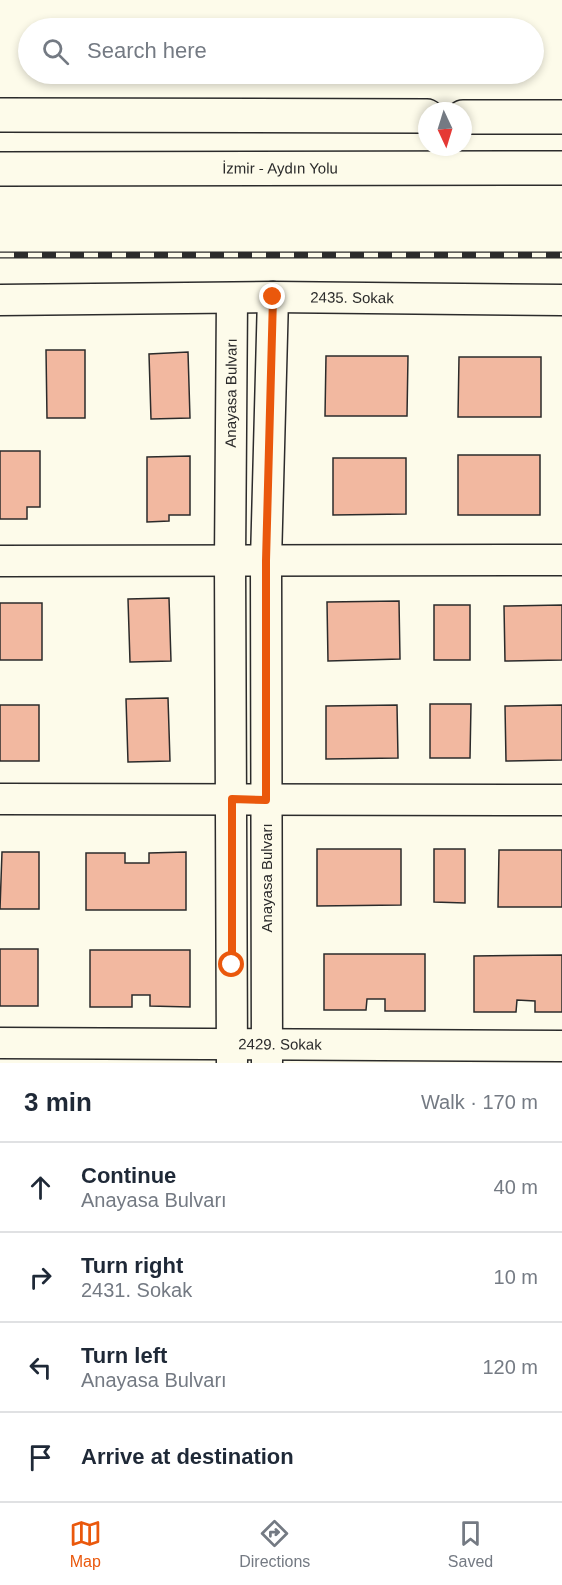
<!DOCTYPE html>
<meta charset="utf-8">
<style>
:root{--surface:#fff;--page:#f2f2f3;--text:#1f2937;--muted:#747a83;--line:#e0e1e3;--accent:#ea580c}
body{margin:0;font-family:Helvetica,sans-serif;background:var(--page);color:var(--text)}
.compass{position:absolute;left:418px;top:102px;width:54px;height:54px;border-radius:50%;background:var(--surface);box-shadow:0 3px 9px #0003;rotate:176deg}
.stop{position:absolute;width:18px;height:18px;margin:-14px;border:4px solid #ea580c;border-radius:50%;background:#fff}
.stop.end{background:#ea580c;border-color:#fff;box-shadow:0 2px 6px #0008}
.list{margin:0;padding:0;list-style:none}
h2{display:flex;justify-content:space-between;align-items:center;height:78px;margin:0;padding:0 24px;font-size:26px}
h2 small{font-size:20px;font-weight:400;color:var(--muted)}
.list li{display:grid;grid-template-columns:39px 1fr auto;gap:18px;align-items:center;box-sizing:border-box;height:90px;padding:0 24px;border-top:2px solid var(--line)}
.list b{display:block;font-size:22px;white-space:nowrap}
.list p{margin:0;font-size:20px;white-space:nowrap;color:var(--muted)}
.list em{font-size:20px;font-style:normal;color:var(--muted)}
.icon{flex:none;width:33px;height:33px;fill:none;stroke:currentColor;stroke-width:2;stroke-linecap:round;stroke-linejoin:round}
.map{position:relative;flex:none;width:562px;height:1063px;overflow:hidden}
.search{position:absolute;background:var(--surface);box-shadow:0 3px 9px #0003;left:18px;right:18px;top:18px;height:66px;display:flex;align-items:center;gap:15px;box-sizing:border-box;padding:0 21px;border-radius:33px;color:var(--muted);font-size:22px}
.sheet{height:438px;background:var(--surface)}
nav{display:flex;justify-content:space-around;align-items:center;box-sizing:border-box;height:84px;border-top:2px solid var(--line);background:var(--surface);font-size:16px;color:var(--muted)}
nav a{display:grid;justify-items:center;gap:3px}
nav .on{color:var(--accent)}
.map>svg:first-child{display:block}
</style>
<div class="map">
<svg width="562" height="1063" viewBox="0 0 562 1063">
<rect width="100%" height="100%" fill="#fdfbea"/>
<path fill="#f2b8a0" stroke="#2b2b2b" stroke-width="1.5" d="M46,350H85V418H47Z
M188,352L190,418L151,419L149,354Z
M326,356H408L407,416H325Z
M459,357H541V417H458Z
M0,451H40V507H27V519H0Z
M458,455H540V515H458Z
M190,456V515H169V521L147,522V457Z
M333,458H406V514L333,515Z
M169,598L171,661L130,662L128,599Z
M399,601L400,659L328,661L327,602Z
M0,603H42V660H0Z
M434,605H470V660H434Z
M562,605V660L505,661L504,606Z
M168,698L170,761L128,762L126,699Z
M430,704H471L470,758H430Z
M0,705H39V761H0Z
M397,705L398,758L326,759V706Z
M562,705V760L506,761L505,706Z
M317,849H401V905L317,906Z
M434,849H465V903L434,902Z
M499,850H562V907H498Z
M2,852H39V909H0Z
M186,852V910H86V853H125V863H149V853Z
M0,949H38V1006H0Z
M90,950H190V1007L150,1006V995H132V1007H90Z
M324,954H425V1011H385V999H367L366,1010H324Z
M562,955V1012H535V1001L517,1000L516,1012H474V956Z"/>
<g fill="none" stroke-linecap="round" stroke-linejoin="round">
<defs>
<g id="minor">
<path id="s1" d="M0,300L273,297L562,300"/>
<path d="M0,561L562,560"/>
<path d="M0,799L562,800"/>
<path id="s2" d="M0,1043L562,1046"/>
<path id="s3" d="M232,1063L230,561L232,298"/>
<path d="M267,1063L266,561L273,297"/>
</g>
<g id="highway">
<path d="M0,115L427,116"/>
<path d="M463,117H562"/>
<path id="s4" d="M0,169L562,168"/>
</g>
</defs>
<use href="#minor" stroke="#2b2b2b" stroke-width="33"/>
<use href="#highway" stroke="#2b2b2b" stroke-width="36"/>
<use href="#minor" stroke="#fdfbea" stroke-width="30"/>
<use href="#highway" stroke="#fdfbea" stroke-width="33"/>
<defs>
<path id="rail" d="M0,255H562"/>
</defs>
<use href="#rail" stroke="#2b2b2b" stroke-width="7"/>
<use href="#rail" stroke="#fdfbea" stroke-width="4.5" stroke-dasharray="14" stroke-linecap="butt"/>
</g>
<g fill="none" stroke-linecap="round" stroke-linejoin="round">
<path stroke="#ea580c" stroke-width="8" d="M232,965V799L266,800V561L273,297"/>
</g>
<g text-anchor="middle" stroke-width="4.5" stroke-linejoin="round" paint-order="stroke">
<g font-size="15" fill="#2b2b2b" stroke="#fdfbea">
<text dy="5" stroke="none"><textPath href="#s4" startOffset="280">İzmir - Aydın Yolu</textPath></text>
<text dy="5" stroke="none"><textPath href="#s1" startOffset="352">2435. Sokak</textPath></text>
<text dy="5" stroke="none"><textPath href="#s3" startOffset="670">Anayasa Bulvarı</textPath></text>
<text transform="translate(267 878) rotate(-90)" y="5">Anayasa Bulvarı</text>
<text dy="5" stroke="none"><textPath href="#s2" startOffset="280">2429. Sokak</textPath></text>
</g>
</g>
</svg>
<svg class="compass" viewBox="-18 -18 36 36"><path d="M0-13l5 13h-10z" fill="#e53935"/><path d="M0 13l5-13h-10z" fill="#747a83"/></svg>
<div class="stop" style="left:232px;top:965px"></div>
<div class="stop end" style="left:273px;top:297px"></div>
<div class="search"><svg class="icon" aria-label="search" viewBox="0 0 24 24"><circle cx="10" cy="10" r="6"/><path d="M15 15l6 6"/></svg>Search here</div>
</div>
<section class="sheet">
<h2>3 min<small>Walk · 170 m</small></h2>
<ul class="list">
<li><svg class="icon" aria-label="ahead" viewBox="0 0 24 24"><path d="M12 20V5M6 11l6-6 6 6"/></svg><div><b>Continue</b><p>Anayasa Bulvarı</p></div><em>40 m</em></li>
<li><svg class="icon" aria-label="right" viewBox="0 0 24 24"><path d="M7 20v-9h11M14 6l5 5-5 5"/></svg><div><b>Turn right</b><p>2431. Sokak</p></div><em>10 m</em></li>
<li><svg class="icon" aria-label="left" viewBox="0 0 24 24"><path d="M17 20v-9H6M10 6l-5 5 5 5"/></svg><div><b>Turn left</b><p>Anayasa Bulvarı</p></div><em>120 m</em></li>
<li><svg class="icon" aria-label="arrive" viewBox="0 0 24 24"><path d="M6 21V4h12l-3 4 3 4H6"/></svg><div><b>Arrive at destination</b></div></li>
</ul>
</section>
<nav>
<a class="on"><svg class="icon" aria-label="map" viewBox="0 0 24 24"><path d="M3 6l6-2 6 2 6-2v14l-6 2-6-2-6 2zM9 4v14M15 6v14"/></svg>Map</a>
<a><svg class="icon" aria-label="directions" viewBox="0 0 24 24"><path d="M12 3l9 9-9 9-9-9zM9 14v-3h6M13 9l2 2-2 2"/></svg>Directions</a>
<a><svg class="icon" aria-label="saved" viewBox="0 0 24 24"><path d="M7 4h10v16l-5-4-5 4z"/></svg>Saved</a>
</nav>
